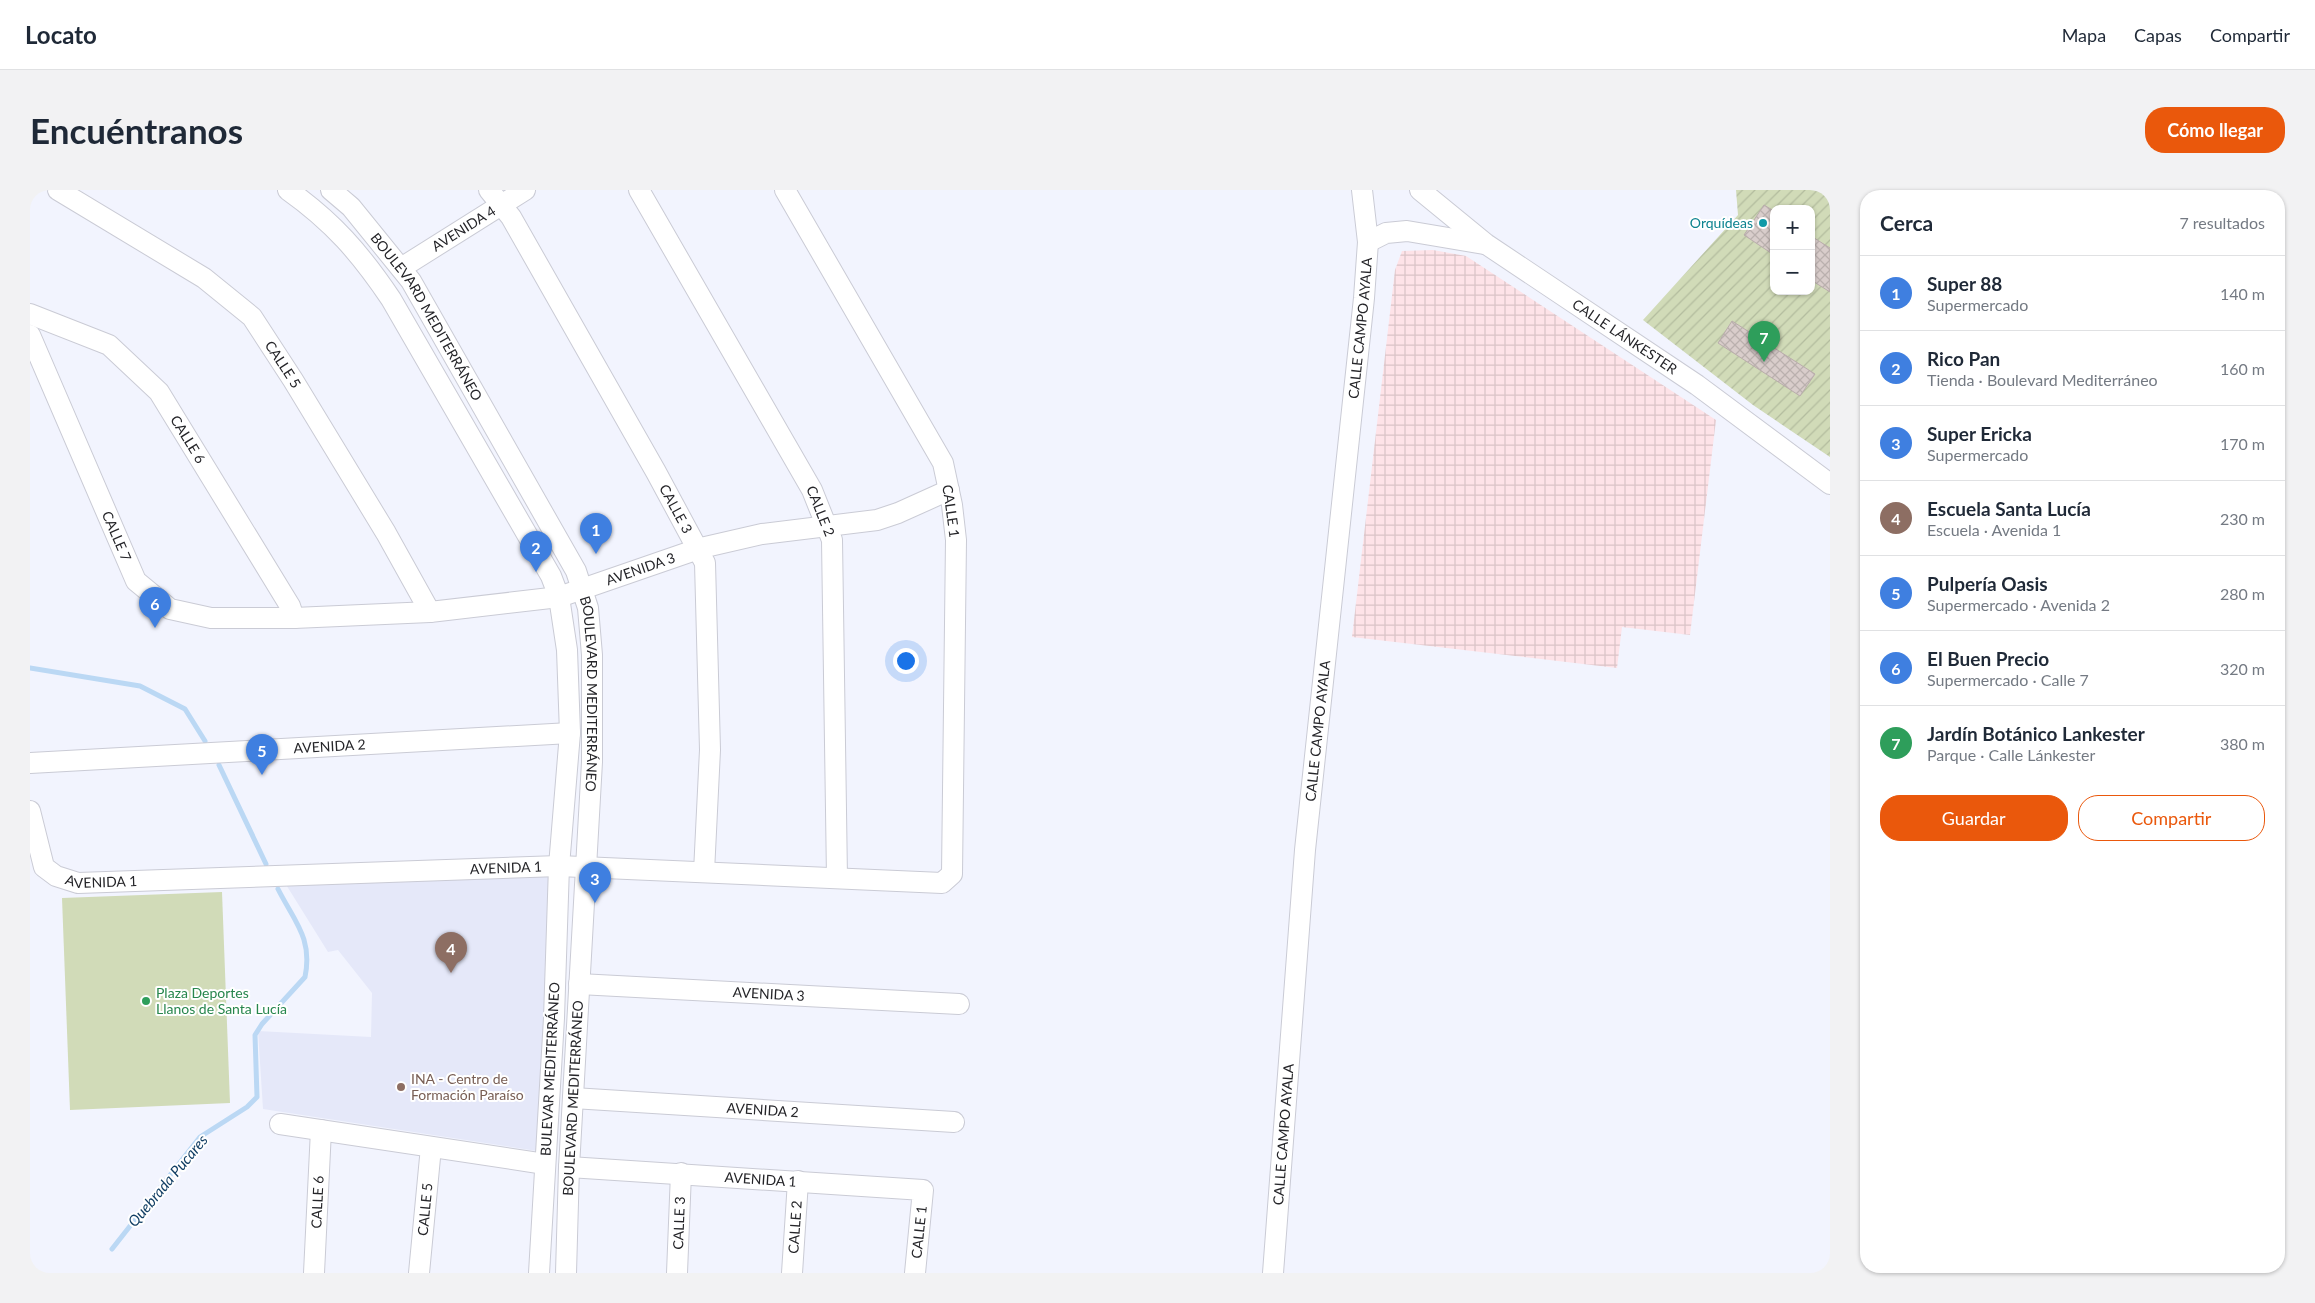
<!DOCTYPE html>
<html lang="es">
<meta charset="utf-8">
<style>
:root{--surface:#fff;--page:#f2f2f3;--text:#1f2937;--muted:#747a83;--line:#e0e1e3;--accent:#ea580c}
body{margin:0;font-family:Lato,sans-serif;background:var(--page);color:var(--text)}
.controls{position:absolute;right:15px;top:15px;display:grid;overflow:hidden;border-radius:10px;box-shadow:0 1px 4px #0004}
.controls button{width:45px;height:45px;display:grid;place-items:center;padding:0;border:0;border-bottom:1px solid var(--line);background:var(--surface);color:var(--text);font:25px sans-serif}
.you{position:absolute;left:875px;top:470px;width:18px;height:18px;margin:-12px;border:4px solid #fff;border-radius:50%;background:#1a73e8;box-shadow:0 0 0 8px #1a73e833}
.badge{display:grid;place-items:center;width:32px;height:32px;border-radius:50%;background:var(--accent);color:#fff;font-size:16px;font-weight:700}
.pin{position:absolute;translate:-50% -41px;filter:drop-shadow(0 1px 2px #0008)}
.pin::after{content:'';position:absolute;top:26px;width:18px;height:15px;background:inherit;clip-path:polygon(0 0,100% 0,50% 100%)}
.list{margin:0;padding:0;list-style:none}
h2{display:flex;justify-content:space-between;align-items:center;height:65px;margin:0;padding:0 20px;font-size:21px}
h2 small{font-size:16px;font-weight:400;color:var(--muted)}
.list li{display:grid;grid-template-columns:32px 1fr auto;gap:15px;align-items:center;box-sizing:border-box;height:75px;padding:0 20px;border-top:1px solid var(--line)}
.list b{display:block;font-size:19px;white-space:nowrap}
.list p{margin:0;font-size:16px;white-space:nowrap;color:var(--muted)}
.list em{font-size:16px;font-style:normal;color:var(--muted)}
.actions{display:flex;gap:10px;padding:15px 20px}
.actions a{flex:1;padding:11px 0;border:1px solid var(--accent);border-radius:20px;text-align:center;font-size:18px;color:var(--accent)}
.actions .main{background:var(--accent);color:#fff}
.map{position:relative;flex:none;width:1800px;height:1083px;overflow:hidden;border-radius:20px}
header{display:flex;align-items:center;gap:30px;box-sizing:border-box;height:70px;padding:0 25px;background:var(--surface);border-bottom:1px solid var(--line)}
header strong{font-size:24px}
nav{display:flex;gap:28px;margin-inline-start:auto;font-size:18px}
.intro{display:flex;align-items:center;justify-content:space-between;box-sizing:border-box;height:120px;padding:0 30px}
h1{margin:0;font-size:35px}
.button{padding:12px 22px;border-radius:20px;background:var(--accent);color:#fff;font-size:18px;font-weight:700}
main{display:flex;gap:30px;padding:0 30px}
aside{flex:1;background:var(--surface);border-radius:20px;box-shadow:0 1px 4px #0004}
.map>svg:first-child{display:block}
</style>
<header>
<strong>Locato</strong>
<nav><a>Mapa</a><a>Capas</a><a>Compartir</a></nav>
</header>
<div class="intro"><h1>Encuéntranos</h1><a class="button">Cómo llegar</a></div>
<main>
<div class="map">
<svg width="1800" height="1083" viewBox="0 0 1800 1083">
<defs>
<pattern id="industrial-grid" width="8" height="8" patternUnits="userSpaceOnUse" patternTransform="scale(1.25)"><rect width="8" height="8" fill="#fee3e8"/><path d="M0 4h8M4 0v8" fill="none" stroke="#dac3c7"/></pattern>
<pattern id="garden-furrows" width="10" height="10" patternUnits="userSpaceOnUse" patternTransform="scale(1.25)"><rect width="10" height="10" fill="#d1dbb8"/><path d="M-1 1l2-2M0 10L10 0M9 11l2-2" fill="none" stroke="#b3bc9e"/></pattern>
<pattern id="building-cross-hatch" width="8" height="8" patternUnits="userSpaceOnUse" patternTransform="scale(1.25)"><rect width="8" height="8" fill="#d9cdcb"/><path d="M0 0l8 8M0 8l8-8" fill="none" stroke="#bab0ae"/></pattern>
</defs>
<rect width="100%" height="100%" fill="#f2f4fe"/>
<path fill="url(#industrial-grid)" d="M1403,60L1436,66L1686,230L1660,445L1592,437L1587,478L1322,447L1365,80L1372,61Z"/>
<path fill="#e5e8f9" d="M521,683L507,961L233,919L228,841L341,847L342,803L308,760L298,762L255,693Z"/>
<path fill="#d1dbb8" d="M192,702L200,913L40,920L32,708Z"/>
<path fill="url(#garden-furrows)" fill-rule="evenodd" d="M1706,0H1800V267L1723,215L1613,130L1708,25ZM1744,19H1781V101H1744Z"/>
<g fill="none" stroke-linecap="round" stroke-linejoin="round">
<path stroke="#bbd8f4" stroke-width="5" d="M0,478L110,496L155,519L175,551
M189,575L236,674
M82,1059L170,947L217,917L227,907L225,845L232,834L275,787C283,748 264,731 248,699"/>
</g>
<path fill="url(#building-cross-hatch)" stroke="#b9adab" d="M1734,15L1744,21V65L1714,45Z
M1781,46L1800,58V102L1781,90Z
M1702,131L1785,184L1770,206L1688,153Z"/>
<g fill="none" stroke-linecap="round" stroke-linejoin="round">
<defs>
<g id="minor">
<path id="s1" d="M28,0L174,88L222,127L263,190L356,343L400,422"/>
<path d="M258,0C303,32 330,63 361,109L521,386L529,407L537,460L540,543L529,676L524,828L509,1083"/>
<path id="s2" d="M301,0L321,17L381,91L546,381L558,418L562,465V572L539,977L536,1083"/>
<path id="s3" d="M459,0L481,27L626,282L675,373L680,560L674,682"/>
<path id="s4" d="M609,0L782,300L802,350L807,688"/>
<path id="s5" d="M1390,0L1456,54L1667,195L1800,294"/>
<path d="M1338,52L1356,43L1377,41L1454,54"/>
<path id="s6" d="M371,78L495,0"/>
<path id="s7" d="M0,124L79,155L129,202L260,416L264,428"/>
<path id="s8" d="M0,145L106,391L140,419L181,428H264L400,422L529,407L671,358L732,344L847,330L868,323L919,300"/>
<path id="s9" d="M0,573L540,543"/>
<path id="s10" d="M0,621L14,677L26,686L48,693L529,676L912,693L922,684L926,350L922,315L913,273L755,0"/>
<path id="s11" d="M549,794L929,814"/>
<path id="s12" d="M543,908L924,932"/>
<path d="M250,934L515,974"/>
<path id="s13" d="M539,977L893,1000L885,1083"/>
<path id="s14" d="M284,1083L291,940"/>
<path id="s15" d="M389,1083L401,957"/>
<path id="s16" d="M647,1083L651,983"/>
<path id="s17" d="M762,1083L768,991"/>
<path id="s18" d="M1243,1083L1275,660L1334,108L1338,52L1332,0"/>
</g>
</defs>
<use href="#minor" stroke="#cacbd5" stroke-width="22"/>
<use href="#minor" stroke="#fff" stroke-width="20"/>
</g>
<circle fill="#0f9aa8" stroke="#fff" stroke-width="2" cx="1733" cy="33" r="5"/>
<circle fill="#2e9e5b" stroke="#fff" stroke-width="2" cx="116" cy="811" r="5"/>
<circle fill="#8d6e63" stroke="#fff" stroke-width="2" cx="371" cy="897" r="5"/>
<g text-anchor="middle" stroke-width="4" stroke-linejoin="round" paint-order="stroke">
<g font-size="14" fill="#0d838f" stroke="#fff" text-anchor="end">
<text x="1723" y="38">Orquídeas</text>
</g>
<g font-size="14" fill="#252529" stroke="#fff">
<text dy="5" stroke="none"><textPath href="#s6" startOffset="74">AVENIDA 4</textPath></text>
<text dy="5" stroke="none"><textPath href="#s2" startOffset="160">BOULEVARD MEDITERRÁNEO</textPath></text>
<text dy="5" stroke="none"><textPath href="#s18" startOffset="949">CALLE CAMPO AYALA</textPath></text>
<text dy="5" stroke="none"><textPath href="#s5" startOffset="252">CALLE LÁNKESTER</textPath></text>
<text dy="5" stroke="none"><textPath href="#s1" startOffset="289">CALLE 5</textPath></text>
<text dy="5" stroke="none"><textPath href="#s7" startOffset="209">CALLE 6</textPath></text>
<text dy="5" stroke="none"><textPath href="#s3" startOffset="370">CALLE 3</textPath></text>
<text dy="5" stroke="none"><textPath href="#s4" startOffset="369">CALLE 2</textPath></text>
<text transform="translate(921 321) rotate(82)" y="5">CALLE 1</text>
<text dy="5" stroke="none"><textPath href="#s8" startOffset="219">CALLE 7</textPath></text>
<text dy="5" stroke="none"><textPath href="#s8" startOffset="789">AVENIDA 3</textPath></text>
<text dy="5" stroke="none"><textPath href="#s2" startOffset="580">BOULEVARD MEDITERRÁNEO</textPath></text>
<text dy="5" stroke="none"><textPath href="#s18" startOffset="544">CALLE CAMPO AYALA</textPath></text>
<text dy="5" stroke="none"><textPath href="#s9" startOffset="300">AVENIDA 2</textPath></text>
<text dy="5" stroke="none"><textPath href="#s10" startOffset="524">AVENIDA 1</textPath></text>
<text dy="5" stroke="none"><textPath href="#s10" startOffset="119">AVENIDA 1</textPath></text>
<text dy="5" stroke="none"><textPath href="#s11" startOffset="190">AVENIDA 3</textPath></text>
<text transform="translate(520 879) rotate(-87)" y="5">BULEVAR MEDITERRÁNEO</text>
<text transform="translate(543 908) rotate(-87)" y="5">BOULEVARD MEDITERRÁNEO</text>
<text dy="5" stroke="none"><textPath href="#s12" startOffset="190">AVENIDA 2</textPath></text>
<text dy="5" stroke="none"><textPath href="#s18" startOffset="139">CALLE CAMPO AYALA</textPath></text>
<text dy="5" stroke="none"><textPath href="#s13" startOffset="192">AVENIDA 1</textPath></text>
<text dy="5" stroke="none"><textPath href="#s14" startOffset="71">CALLE 6</textPath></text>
<text dy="5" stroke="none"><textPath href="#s15" startOffset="64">CALLE 5</textPath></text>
<text dy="5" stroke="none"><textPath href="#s16" startOffset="50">CALLE 3</textPath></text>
<text dy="5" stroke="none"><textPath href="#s17" startOffset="46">CALLE 2</textPath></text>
<text transform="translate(889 1042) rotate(-84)" y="5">CALLE 1</text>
</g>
<g font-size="14" fill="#27864d" stroke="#fff" text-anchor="start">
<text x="126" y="808">Plaza Deportes<tspan x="126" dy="16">Llanos de Santa Lucía</tspan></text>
</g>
<g font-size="14" fill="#785e54" stroke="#fff" text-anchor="start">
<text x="381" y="894">INA - Centro de<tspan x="381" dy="16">Formación Paraíso</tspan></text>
</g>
<g font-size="15" font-style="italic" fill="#123f64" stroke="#fff">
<text transform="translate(138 991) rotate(-50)" y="5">Quebrada Pucares</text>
</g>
</g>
</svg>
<div class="controls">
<button>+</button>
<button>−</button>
</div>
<div class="you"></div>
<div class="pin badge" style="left:566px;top:364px;background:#3f7fe0">1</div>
<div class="pin badge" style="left:506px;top:382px;background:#3f7fe0">2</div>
<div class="pin badge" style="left:565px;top:713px;background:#3f7fe0">3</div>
<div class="pin badge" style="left:421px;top:783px;background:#8d6e63">4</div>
<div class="pin badge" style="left:232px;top:585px;background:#3f7fe0">5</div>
<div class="pin badge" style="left:125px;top:438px;background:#3f7fe0">6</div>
<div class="pin badge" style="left:1734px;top:172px;background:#2e9e5b">7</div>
</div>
<aside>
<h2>Cerca<small>7 resultados</small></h2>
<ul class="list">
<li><span class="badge" style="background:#3f7fe0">1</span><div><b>Super 88</b><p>Supermercado</p></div><em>140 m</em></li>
<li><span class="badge" style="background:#3f7fe0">2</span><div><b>Rico Pan</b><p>Tienda · Boulevard Mediterráneo</p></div><em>160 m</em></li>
<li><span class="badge" style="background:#3f7fe0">3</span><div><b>Super Ericka</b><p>Supermercado</p></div><em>170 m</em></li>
<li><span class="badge" style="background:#8d6e63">4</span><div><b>Escuela Santa Lucía</b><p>Escuela · Avenida 1</p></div><em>230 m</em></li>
<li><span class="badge" style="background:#3f7fe0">5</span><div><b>Pulpería Oasis</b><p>Supermercado · Avenida 2</p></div><em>280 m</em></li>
<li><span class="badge" style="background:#3f7fe0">6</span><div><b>El Buen Precio</b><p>Supermercado · Calle 7</p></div><em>320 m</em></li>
<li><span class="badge" style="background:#2e9e5b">7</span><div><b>Jardín Botánico Lankester</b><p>Parque · Calle Lánkester</p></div><em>380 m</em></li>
</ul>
<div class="actions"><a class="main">Guardar</a><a>Compartir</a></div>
</aside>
</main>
